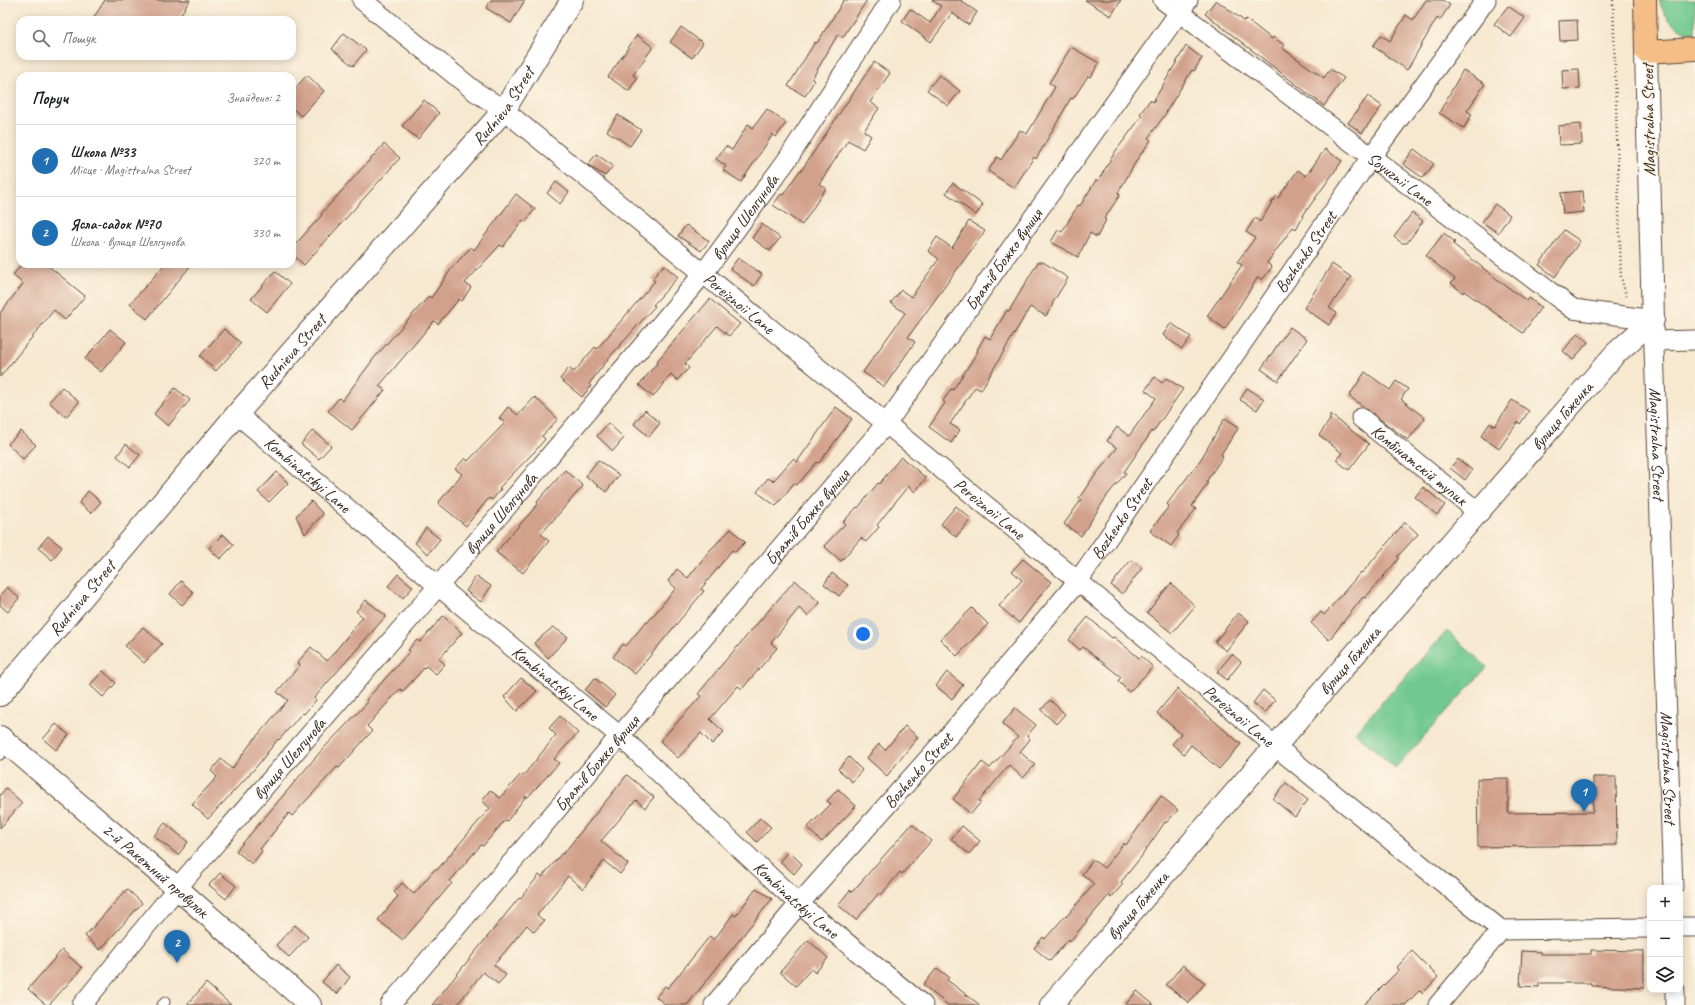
<!DOCTYPE html>
<html lang="uk">
<meta charset="utf-8">
<style>
:root{--surface:#fff;--page:#f6f6f6;--text:#202124;--muted:#757577;--line:#e0e0e0;--accent:#1f6fb2}
body{margin:0;font-family:Caveat,sans-serif;background:var(--page);color:var(--text)}
.controls{position:absolute;right:12px;bottom:12px;display:grid;overflow:hidden;border-radius:8px;box-shadow:0 2px 10px #0003}
.controls button{width:36px;height:36px;display:grid;place-items:center;padding:0;border:0;border-bottom:1px solid var(--line);background:var(--surface);color:var(--text);font:20px sans-serif}
.you{position:absolute;left:863px;top:634px;width:14px;height:14px;margin:-10px;border:3px solid #fff;border-radius:50%;background:#1a73e8;box-shadow:0 0 0 6px #1a73e833}
.badge{display:grid;place-items:center;width:26px;height:26px;border-radius:50%;background:var(--accent);color:#fff;font-size:13px;font-weight:700}
.pin{position:absolute;translate:-50% -33px;filter:drop-shadow(0 1px 2px #0008)}
.pin::after{content:'';position:absolute;top:21px;width:14px;height:12px;background:inherit;clip-path:polygon(0 0,100% 0,50% 100%)}
.list{margin:0;padding:0;list-style:none}
h2{display:flex;justify-content:space-between;align-items:center;height:52px;margin:0;padding:0 16px;font-size:17px}
h2 small{font-size:13px;font-weight:400;color:var(--muted)}
.list li{display:grid;grid-template-columns:26px 1fr auto;gap:12px;align-items:center;box-sizing:border-box;height:72px;padding:0 16px;border-top:1px solid var(--line)}
.list b{display:block;font-size:15px;white-space:nowrap}
.list p{margin:0;font-size:13px;white-space:nowrap;color:var(--muted)}
.list em{font-size:13px;font-style:normal;color:var(--muted)}
.icon{flex:none;width:22px;height:22px;fill:none;stroke:currentColor;stroke-width:2;stroke-linecap:round;stroke-linejoin:round}
.map{position:relative;flex:none;width:1695px;height:1005px;overflow:hidden}
.search{position:absolute;background:var(--surface);box-shadow:0 2px 10px #0003;left:16px;top:16px;width:280px;height:44px;display:flex;align-items:center;gap:10px;box-sizing:border-box;padding:0 14px;border-radius:12px;color:var(--muted);font-size:15px}
.panel{position:absolute;background:var(--surface);box-shadow:0 2px 10px #0003;left:16px;top:72px;width:280px;height:196px;border-radius:12px}
.map>svg:first-child{display:block}
</style>
<div class="map">
<svg width="1695" height="1005" viewBox="0 0 1695 1005">
<rect width="100%" height="100%" fill="#fcf5e5"/>
<filter id="ink" filterUnits="userSpaceOnUse"><feTurbulence type="fractalNoise" baseFrequency=".025" numOctaves="2"/><feDisplacementMap in="SourceGraphic" scale="8" xChannelSelector="R" yChannelSelector="G"/><feConvolveMatrix kernelMatrix="1 2 1 2 8 2 1 2 1" color-interpolation-filters="sRGB"/></filter>
<filter id="wash" filterUnits="userSpaceOnUse"><feTurbulence type="fractalNoise" baseFrequency=".012" numOctaves="4" result="noise"/><feDisplacementMap in="SourceGraphic" scale="16" xChannelSelector="R" yChannelSelector="G"/><feGaussianBlur stdDeviation="0.9" result="paint"/><feColorMatrix in="noise" values="0 0 0 0 0 0 0 0 0 0 0 0 0 0 0 0 0 1.4 0 .05"/><feComposite in="paint" operator="in"/></filter>
<g filter="url(#wash)">
<rect width="100%" height="100%" fill="#f7e8d0"/>
<path fill="#71c98f" stroke="#567a56" d="M1659,0H1695V33C1676,32 1664,17 1659,0Z
M1447,631L1487,667L1395,768L1355,732Z"/>
<g id="blocks">
<path fill="#d2a18c" d="M105,0H190L177,20H92Z
M491,0H525L511,23L486,8Z
M844,0H867L843,37L838,34L812,79L814,81L805,96L788,86L815,42L817,43Z
M932,0H962L961,1L977,12L969,25L952,13L931,42L902,21L910,9L930,23L941,6Z
M1085,0H1121L1111,16Z
M1216,0L1244,21L1246,19L1272,39L1273,37L1284,45L1282,48L1324,78L1330,69L1344,78L1324,106L1205,14Z
M1426,0H1442L1450,5L1440,20L1437,18L1407,70L1373,46L1381,35L1390,41L1406,15L1413,20Z
M1508,6L1525,18L1511,37L1494,24Z
M1577,20L1578,40L1560,41L1559,21Z
M681,27L703,43L692,58L670,42Z
M344,33L366,50L353,66L332,49Z
M637,35L653,47L633,75L637,78L629,91L608,77Z
M1186,46L1202,58L1194,71L1192,70L1166,112H1167L1148,138L1151,140L1138,158L1118,193L1120,195L1104,219L1106,220L1097,237L1090,233L1078,257L1051,242L1058,230L1062,232L1078,205L1080,206L1096,180L1098,181L1115,152L1142,116L1140,114L1150,100L1153,102Z
M1071,47L1099,63L1091,77L1088,76L1073,99L1071,98L1036,159L1034,157L1014,188L988,171L997,157L1001,160L1020,130L1027,134L1055,87L1049,83Z
M874,62L890,73L870,102L879,108L864,131L871,136L863,149L848,140L819,184L826,188L802,225L773,205L781,194L783,195L800,170L801,171Z
M1579,69L1580,88L1563,89L1562,70Z
M1463,70L1485,84L1467,111L1472,114L1464,128L1439,113Z
M307,75L324,91L301,116L292,108V92Z
M939,75L960,91L948,106L927,90Z
M1368,96L1382,106L1362,133L1348,123Z
M424,100L439,113L418,139L402,126Z
M767,109L786,123L776,137L773,134L741,182L723,170L726,166L716,159L726,146L732,150L748,124L753,128Z
M618,115L641,130L630,146L607,131Z
M1581,124L1582,144L1559,145L1558,126Z
M384,144L400,158L304,265L292,254V248L322,215L321,214Z
M1325,149L1342,161L1304,214L1296,229L1293,227L1267,263L1272,267L1262,280L1258,277L1225,329L1207,316L1242,265L1237,262L1255,238L1246,232L1255,218L1260,222L1276,196L1278,198L1298,170L1306,176Z
M1414,149L1434,164L1423,178L1403,164Z
M596,154L613,166L605,176L588,165Z
M556,182L569,192L560,204L547,193Z
M953,183L983,205L976,215L946,193Z
M1582,191L1584,212L1563,214L1561,193Z
M516,194L535,209L525,222L523,220L503,247L500,245L465,283L471,287L462,301L459,299L438,324L434,321L379,386L385,390L352,430L328,411L339,398L342,401L375,357L429,296L431,298L452,268L471,247L474,250Z
M1495,204L1510,215L1498,233L1482,222Z
M1412,213L1423,221L1407,243H1402L1394,237Z
M969,221L985,231L908,337L915,342L884,387L863,372L905,313L891,303L901,290L911,297L939,259L928,251L937,237L952,248Z
M762,224L780,238L770,251L752,238Z
M686,225L709,241L701,251L678,236Z
M1564,230L1580,241L1555,277L1539,265Z
M1444,233L1455,242L1453,244L1498,280L1527,301L1529,298L1541,307L1523,333L1464,291L1463,293L1451,283L1455,279L1426,256Z
M738,258L762,274L754,286L730,269Z
M1038,262H1043L1068,278L1052,304H1053L1046,316L1030,307L981,390L975,387L950,424L960,430L951,443L929,427L945,403L943,401L951,389L953,390L978,351L977,350L985,336L990,339L1007,310L1009,311Z
M22,264H46L85,296L65,320L54,310L0,377V313L23,284L13,275Z
M165,264H192L147,319L130,304Z
M1332,264L1351,277L1329,308L1337,313L1329,325L1304,308Z
M664,265L678,277L653,305L655,306L608,359L589,384L591,386L582,397L560,379L569,368L574,372L595,347L597,349L655,281L652,279Z
M275,271L290,284L267,312L251,299Z
M710,299L740,324L729,336L717,326L685,364L689,368L677,380L671,374L653,397L639,385L658,362L657,361Z
M1171,323L1191,337L1182,349L1163,335Z
M1290,327L1307,339L1278,381L1261,369Z
M110,329L126,342L101,372L85,359Z
M224,329L241,343L216,371L200,356Z
M1578,333L1588,342L1573,360L1563,351Z
M1365,372L1390,390L1396,381L1408,389L1401,399L1425,418L1408,440L1349,396Z
M1155,377L1162,383L1166,378L1183,389L1153,432L1152,431L1124,472L1126,473L1109,493L1081,536L1064,524L1081,500L1079,498L1090,482L1117,448L1107,441L1117,427L1129,436L1156,398L1145,390Z
M62,387L79,402L66,417L49,402Z
M175,388L190,400L168,426L154,414Z
M1247,388L1264,399L1257,410L1240,400Z
M535,397L558,419L542,436L545,439L536,450L499,488L501,489L492,500L489,498L466,526L438,503L462,474L455,469L465,458L468,461L505,423L499,418L508,407L518,415Z
M1512,400L1529,411L1520,424L1518,422L1499,449L1481,436L1490,423L1495,426Z
M836,407L852,419L819,463L817,462L797,485L794,483L776,506L757,492L768,478L773,481L793,459L797,462Z
M645,410L660,423L649,437L634,424Z
M1330,414L1369,444L1349,470L1336,460L1342,453L1319,435L1330,420Z
M1225,418L1239,427L1221,454L1223,456L1206,482L1208,483L1192,506L1196,509L1177,533L1179,535L1171,546L1150,531L1169,506L1167,504L1201,459Z
M608,423L624,438L613,451L597,436Z
M313,430L331,446L319,459L301,444Z
M21,431L36,445L23,459L8,444Z
M126,444L140,455L130,467L117,456Z
M901,457L926,478L915,492L908,486L877,525L879,527L866,542L861,538L841,561L824,546L845,524L843,522L857,507L858,508L878,483L879,484Z
M1458,459L1472,470L1465,480L1450,468Z
M598,460L619,475L606,492L586,476Z
M565,470L583,486L541,534L549,541L523,573L496,552L538,504L537,502Z
M277,472L288,483L269,502L258,492Z
M1423,487L1445,505L1437,515L1415,497Z
M88,491L101,502L91,513L79,503Z
M311,501L323,514L305,534L296,516Z
M956,506L971,519L956,537L941,524Z
M1405,522L1418,534L1397,557L1399,558L1389,570L1365,598L1363,597L1329,640L1311,623L1321,612L1324,615L1361,572L1362,573Z
M426,528L440,539L428,554L415,543Z
M731,529L745,542L735,552L732,550L701,589L704,591L635,674L613,657L623,644L626,646L646,622L647,623L676,588L668,581L677,569L688,578L710,550Z
M223,534L234,545L220,559L209,548Z
M48,536L62,547L52,560L38,548Z
M1023,559L1051,582L1019,623L999,606L1022,580L1012,571Z
M1131,560L1142,568L1122,594L1111,585Z
M832,573L848,585L839,596L824,584Z
M398,574L413,587L403,598L388,586Z
M476,576L491,586L481,602L466,591Z
M795,580L820,603L808,616L799,608L771,643L777,648L742,689L738,686L710,719L724,732L712,744L701,733L678,758L660,741L701,696L698,694L719,668Z
M181,581L194,593L182,605L170,594Z
M1171,583L1195,606L1172,633L1147,613Z
M7,587L19,598L8,612L0,605V595Z
M366,600L386,616L314,698L316,700L304,714L302,713L279,740L278,739L257,766L208,819L192,804L217,777L211,771L221,759L232,769L251,743L288,700L277,692L300,665L297,663L311,647L327,661L363,617L356,611Z
M972,608L988,624L957,656L940,639Z
M1238,613L1249,621L1226,651L1215,642Z
M443,616L462,633L439,659L445,664L436,674L426,666L403,691L400,689L367,726L372,731L348,758L339,768L337,767L292,816L289,813L260,849L262,851L252,864L236,851L321,751L368,702L366,700L410,651L408,650L417,640L420,642Z
M1088,617L1112,638L1114,637L1139,658L1141,656L1153,667L1129,692L1118,681L1121,677L1083,647L1080,650L1069,640Z
M143,627L162,644L144,663L125,646Z
M553,627L568,637L548,658L534,643Z
M1232,654L1241,662L1227,680L1217,672Z
M103,671L116,683L103,697L90,685Z
M947,672L963,685L952,699L936,686Z
M521,678L537,691L517,711L504,697Z
M595,678L615,695L605,707L585,690Z
M1177,689L1241,744L1219,769L1191,745L1184,754L1172,744L1181,734L1157,713Z
M1263,690L1275,700L1265,713L1253,703Z
M1050,700L1065,714L1056,724L1041,710Z
M1015,708L1036,725L1027,736L1030,739L1020,752L1035,765L1023,778L1009,765L979,801L981,802L971,814L953,799L982,762L990,768L1018,737L1002,724Z
M560,716L578,733L554,759L559,763L527,798L526,796L507,821L505,820L483,846L481,845L450,881L452,883L403,940L378,920L398,896L394,892L402,883L414,894L435,869L437,870L490,808L482,801L490,790L500,798L521,774L523,776L556,735L549,728Z
M56,724L69,735L56,750L43,739Z
M905,726L918,737L887,776L867,758L879,744L885,750Z
M849,757L862,770L852,782L838,769Z
M627,775L654,797L645,808L636,800L601,841L628,864L620,874L604,861L583,889L568,876L537,915L544,921L534,932L527,925L494,965L506,975L498,984L483,972L457,1005H432L510,909L519,898L520,899L539,875L542,877L562,853L563,854Z
M1593,777H1616L1617,845L1478,847L1477,779L1508,778V813L1593,812Z
M1286,783L1308,800L1295,817L1273,799Z
M6,788L22,803L0,828V795Z
M838,789L856,806L822,842L807,828L831,804L827,801Z
M1161,796L1178,810L1166,823L1165,822L1141,857L1121,882L1123,884L1111,898L1109,895L1070,941L1069,939L1050,961L1034,948L1043,937L1045,939L1065,916L1066,917L1094,884L1082,874L1093,860L1104,868L1124,843L1126,845Z
M760,818L771,827L757,842L747,832Z
M165,823L188,842L178,855L154,836Z
M912,824L931,841L902,874L900,872L881,895L879,893L856,920L838,905L850,890L852,892Z
M962,826L980,841L969,854L951,839Z
M788,851L802,864L794,874L780,861Z
M220,873L236,886L226,899L209,885Z
M756,888L772,899L687,1005H666L656,997L665,986L668,988L710,936L714,940L733,914L736,916Z
M127,889L142,903L100,950L85,936Z
M295,925L308,937L289,957L276,945Z
M808,940L828,958L815,973L811,969L796,986L780,972Z
M62,950L82,968L49,1005H46L28,989Z
M1591,950L1644,951V988L1591,986V983H1539V987L1520,986L1522,951L1541,952V954H1591Z
M1412,951L1438,977L1423,993L1420,990L1405,1005H1364L1399,970L1397,967Z
M336,965L350,977L337,994L322,982Z
M1183,965L1205,983L1189,1003L1166,985Z
M937,968L949,977L947,980L980,1005H948L923,985Z
M206,983L231,1005H187Z
M1137,991L1154,1005H1125Z"/>
</g>
</g>
<g filter="url(#ink)">
<use href="#blocks" fill-opacity="0" stroke="#574639" stroke-width="1"/>
<g fill="none" stroke-linecap="round" stroke-linejoin="round">
<defs>
<path id="service" d="M0,755L9,744
M162,1005L165,1002"/>
<g id="minor">
<path id="s1" d="M362,0L476,92L504,110L1078,581L1275,746L1501,930"/>
<path id="s2" d="M1163,0L1573,309L1653,320L1673,888"/>
<path d="M1654,341L1695,340"/>
<path id="s3" d="M237,414L437,585L621,737L799,904L923,1005"/>
<path id="s4" d="M1361,418L1478,512"/>
<path d="M1680,927H1695"/>
<path d="M1501,930L1650,928"/>
<path d="M1675,990V1005"/>
<path id="s5" d="M82,1005L177,888L504,510L703,274L787,160L891,0"/>
<path id="s6" d="M390,1005L886,424L1188,0"/>
<path id="s7" d="M714,1005L799,904L952,732L1078,581L1371,157L1486,0"/>
<path d="M1438,1005L1501,930"/>
</g>
<g id="tertiary">
<path id="s8" d="M0,695L237,414L504,110L572,0"/>
<path id="s9" d="M0,737L177,888L310,1005"/>
<path id="s10" d="M1051,1005L1615,354L1653,320L1646,52"/>
</g>
<path id="primary" d="M1645,0L1646,52L1695,49"/>
</defs>
<use href="#service" stroke="#574639" stroke-width="11"/>
<use href="#minor" stroke="#574639" stroke-width="21"/>
<use href="#tertiary" stroke="#574639" stroke-width="24"/>
<use href="#primary" stroke="#574639" stroke-width="24"/>
<path stroke="#574639" stroke-width="2.5" stroke-dasharray="1 3" stroke-linecap="butt" d="M1613,0L1621,277L1627,299"/>
<use href="#service" stroke="#fff" stroke-width="9"/>
<use href="#minor" stroke="#fff" stroke-width="19"/>
<use href="#tertiary" stroke="#fff" stroke-width="22"/>
<use href="#primary" stroke="#f6be87" stroke-width="22"/>
</g>
</g>
<g text-anchor="middle" stroke-width="3" stroke-linejoin="round" paint-order="stroke">
<g font-size="17" fill="#3b2a1e" stroke="#fcf5e5">
<text dy="6" stroke="none"><textPath href="#s8" startOffset="775">Rudnieva Street</textPath></text>
<text transform="translate(1648 120) rotate(-91)" y="6">Magistralna Street</text>
<text dy="6" stroke="none"><textPath href="#s2" startOffset="297">Soyuznii Lane</textPath></text>
<text dy="6" stroke="none"><textPath href="#s5" startOffset="1030">вулиця Шелгунова</textPath></text>
<text dy="6" stroke="none"><textPath href="#s7" startOffset="959">Bozhenko Street</textPath></text>
<text dy="6" stroke="none"><textPath href="#s6" startOffset="966">Братів Божко вулиця</textPath></text>
<text dy="6" stroke="none"><textPath href="#s1" startOffset="484">Pereiznoii Lane</textPath></text>
<text dy="6" stroke="none"><textPath href="#s8" startOffset="451">Rudnieva Street</textPath></text>
<text dy="6" stroke="none"><textPath href="#s10" startOffset="780">вулиця Гоженка</textPath></text>
<text dy="6" stroke="none"><textPath href="#s2" startOffset="718">Magistralna Street</textPath></text>
<text dy="6" stroke="none"><textPath href="#s4" startOffset="75">Комбінатскій тупик</textPath></text>
<text dy="6" stroke="none"><textPath href="#s3" startOffset="93">Kombinatskyi Lane</textPath></text>
<text dy="6" stroke="none"><textPath href="#s1" startOffset="808">Pereiznoii Lane</textPath></text>
<text dy="6" stroke="none"><textPath href="#s5" startOffset="646">вулиця Шелгунова</textPath></text>
<text dy="6" stroke="none"><textPath href="#s6" startOffset="642">Братів Божко вулиця</textPath></text>
<text dy="6" stroke="none"><textPath href="#s7" startOffset="635">Bozhenko Street</textPath></text>
<text dy="6" stroke="none"><textPath href="#s8" startOffset="127">Rudnieva Street</textPath></text>
<text dy="6" stroke="none"><textPath href="#s10" startOffset="456">вулиця Гоженка</textPath></text>
<text dy="6" stroke="none"><textPath href="#s3" startOffset="417">Kombinatskyi Lane</textPath></text>
<text dy="6" stroke="none"><textPath href="#s1" startOffset="1132">Pereiznoii Lane</textPath></text>
<text dy="6" stroke="none"><textPath href="#s5" startOffset="322">вулиця Шелгунова</textPath></text>
<text dy="6" stroke="none"><textPath href="#s6" startOffset="318">Братів Божко вулиця</textPath></text>
<text dy="6" stroke="none"><textPath href="#s2" startOffset="1042">Magistralna Street</textPath></text>
<text dy="6" stroke="none"><textPath href="#s7" startOffset="311">Bozhenko Street</textPath></text>
<text dy="6" stroke="none"><textPath href="#s9" startOffset="205">2-й Ракетний провулок</textPath></text>
<text dy="6" stroke="none"><textPath href="#s3" startOffset="741">Kombinatskyi Lane</textPath></text>
<text dy="6" stroke="none"><textPath href="#s10" startOffset="132">вулиця Гоженка</textPath></text>
</g>
</g>
</svg>
<div class="controls">
<button>+</button>
<button>−</button>
<button><svg class="icon" aria-label="layers" viewBox="0 0 24 24"><path d="M12 4l9 5-9 5-9-5zM3 14l9 5 9-5"/></svg></button>
</div>
<div class="you"></div>
<div class="pin badge" style="left:1584px;top:812px">1</div>
<div class="pin badge" style="left:177px;top:963px">2</div>
<div class="search"><svg class="icon" aria-label="search" viewBox="0 0 24 24"><circle cx="10" cy="10" r="6"/><path d="M15 15l6 6"/></svg>Пошук</div>
<section class="panel">
<h2>Поруч<small>Знайдено: 2</small></h2>
<ul class="list">
<li><span class="badge">1</span><div><b>Школа №33</b><p>Місце · Magistralna Street</p></div><em>320 m</em></li>
<li><span class="badge">2</span><div><b>Ясла-садок №70</b><p>Школа · вулиця Шелгунова</p></div><em>330 m</em></li>
</ul>
</section>
</div>
